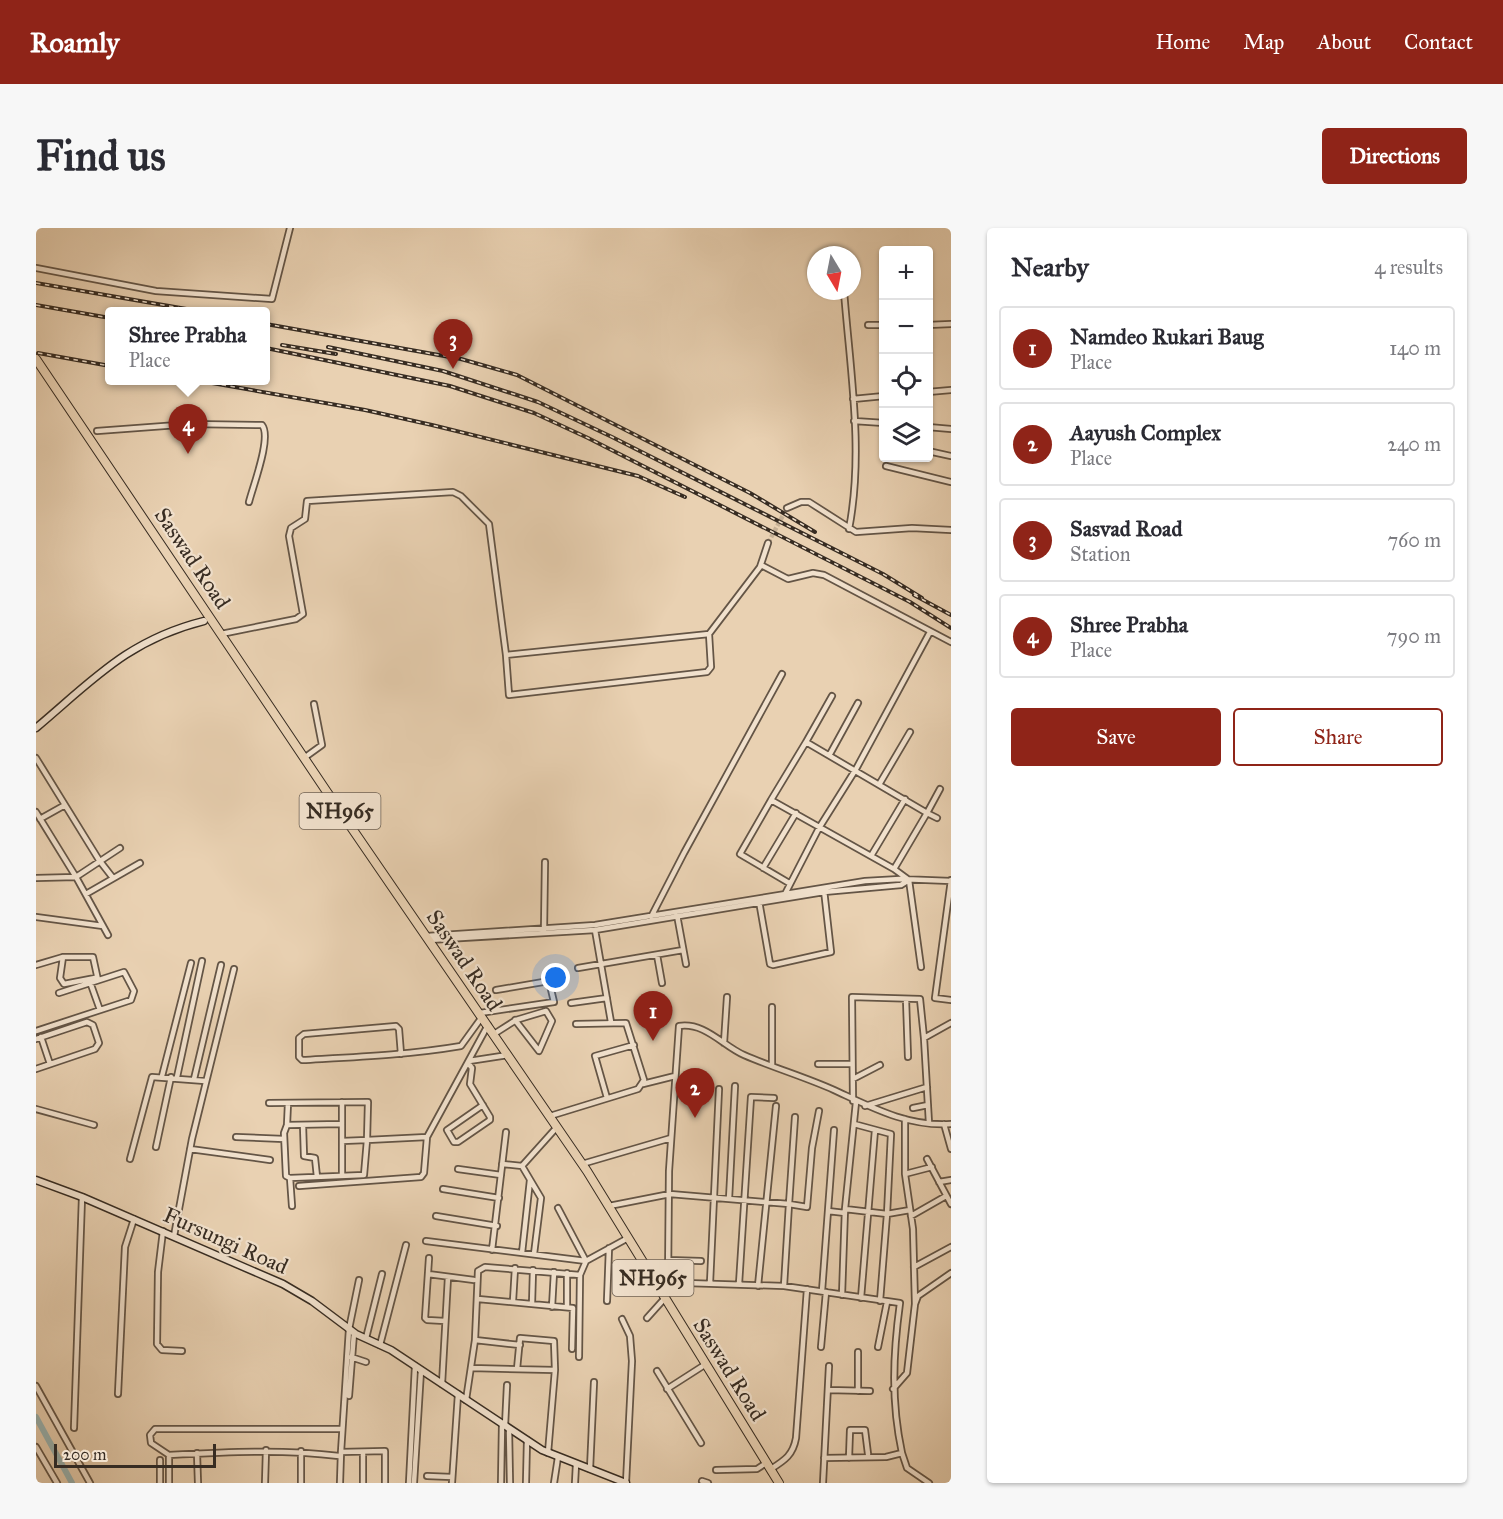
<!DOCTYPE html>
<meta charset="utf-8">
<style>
:root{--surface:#fff;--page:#f7f7f7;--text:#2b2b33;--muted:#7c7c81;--line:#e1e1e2;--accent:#8f2418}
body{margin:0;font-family:"IM FELL Great Primer",serif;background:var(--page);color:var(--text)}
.controls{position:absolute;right:18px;top:18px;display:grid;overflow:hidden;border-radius:6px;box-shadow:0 2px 4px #0004}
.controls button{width:54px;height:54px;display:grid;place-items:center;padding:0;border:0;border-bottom:2px solid var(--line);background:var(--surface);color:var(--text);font:30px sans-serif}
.compass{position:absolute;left:771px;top:18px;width:54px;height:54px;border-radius:50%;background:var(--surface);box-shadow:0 2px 4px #0004;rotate:170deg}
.scale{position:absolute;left:18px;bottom:15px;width:162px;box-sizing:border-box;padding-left:6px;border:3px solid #372c22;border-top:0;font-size:16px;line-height:21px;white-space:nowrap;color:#372c22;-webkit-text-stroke:4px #f1e1cd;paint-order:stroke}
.you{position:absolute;left:520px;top:750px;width:21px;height:21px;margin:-15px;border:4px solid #fff;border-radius:50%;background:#1a73e8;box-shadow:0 0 0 9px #1a73e833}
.badge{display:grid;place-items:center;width:39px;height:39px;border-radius:50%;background:var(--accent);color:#fff;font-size:20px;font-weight:700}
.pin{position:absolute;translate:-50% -50px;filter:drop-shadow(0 2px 3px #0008)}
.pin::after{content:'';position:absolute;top:32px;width:21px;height:18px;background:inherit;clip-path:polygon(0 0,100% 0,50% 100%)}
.popup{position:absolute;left:69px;top:79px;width:165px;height:78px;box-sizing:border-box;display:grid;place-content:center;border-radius:6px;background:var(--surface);filter:drop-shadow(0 2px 4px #0005);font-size:20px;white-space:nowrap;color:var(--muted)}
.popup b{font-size:22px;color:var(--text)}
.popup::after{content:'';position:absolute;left:50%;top:100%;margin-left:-12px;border:12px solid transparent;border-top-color:var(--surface)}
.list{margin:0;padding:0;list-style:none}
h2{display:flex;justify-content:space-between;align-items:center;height:78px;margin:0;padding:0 24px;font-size:26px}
h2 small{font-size:20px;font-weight:400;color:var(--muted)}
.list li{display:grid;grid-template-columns:39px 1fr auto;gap:18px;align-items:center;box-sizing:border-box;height:84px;margin:0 12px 12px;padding:0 12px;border:2px solid var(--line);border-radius:6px}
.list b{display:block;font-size:22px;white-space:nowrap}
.list p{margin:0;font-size:20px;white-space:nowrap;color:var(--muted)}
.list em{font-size:20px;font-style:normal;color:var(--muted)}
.actions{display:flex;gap:12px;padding:18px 24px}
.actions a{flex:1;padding:14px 0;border:2px solid var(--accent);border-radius:6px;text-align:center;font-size:21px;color:var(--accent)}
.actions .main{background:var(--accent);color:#fff}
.icon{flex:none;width:33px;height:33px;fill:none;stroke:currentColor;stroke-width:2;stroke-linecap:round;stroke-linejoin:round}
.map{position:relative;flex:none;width:915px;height:1255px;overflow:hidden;border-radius:6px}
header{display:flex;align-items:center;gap:36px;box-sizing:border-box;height:84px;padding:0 30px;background:var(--accent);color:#fff}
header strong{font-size:28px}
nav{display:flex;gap:33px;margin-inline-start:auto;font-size:21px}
.intro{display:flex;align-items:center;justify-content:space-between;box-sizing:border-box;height:144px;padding:0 36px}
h1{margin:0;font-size:42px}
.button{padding:15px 27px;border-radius:6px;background:var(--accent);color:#fff;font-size:21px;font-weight:700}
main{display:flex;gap:36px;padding:0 36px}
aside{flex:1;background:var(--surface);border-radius:6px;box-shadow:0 2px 4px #0004}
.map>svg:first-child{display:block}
</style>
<header>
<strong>Roamly</strong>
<nav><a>Home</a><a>Map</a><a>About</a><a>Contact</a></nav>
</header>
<div class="intro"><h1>Find us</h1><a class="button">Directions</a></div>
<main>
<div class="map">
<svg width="915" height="1255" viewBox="0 0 915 1255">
<rect width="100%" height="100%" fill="#e9d1b2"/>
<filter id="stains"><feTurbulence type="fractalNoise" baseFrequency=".00333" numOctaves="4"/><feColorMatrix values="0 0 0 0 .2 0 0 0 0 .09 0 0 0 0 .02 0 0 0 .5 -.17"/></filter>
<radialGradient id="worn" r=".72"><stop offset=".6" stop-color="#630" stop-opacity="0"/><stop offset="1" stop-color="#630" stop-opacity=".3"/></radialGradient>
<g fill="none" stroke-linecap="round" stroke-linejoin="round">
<path stroke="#99b5b4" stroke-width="6" d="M0,1189L36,1255"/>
<path stroke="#c5b095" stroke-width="4.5" stroke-dasharray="4.5 2" stroke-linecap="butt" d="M732,315L751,280"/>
<defs>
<path id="street" d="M0,40L120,63L236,71L254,0
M808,63C814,142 828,223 813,301
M832,97H848
M892,97L915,96
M892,164L915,162
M817,171L848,168
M818,193L848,195
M892,199L915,201
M61,203L155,196L226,197C236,209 217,258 213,274
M892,223L915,228
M850,238L915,254
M751,280L765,274H773L820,304L876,300L915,302
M725,337L752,351L777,345L788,347L915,414
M185,406L260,391L267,386L253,308L255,300L269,291L271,273L417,264L425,268L453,296L470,427L673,406L675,439L671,444L473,467L470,427
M673,406L724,339L732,315
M770,514L796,468
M794,526L822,475
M0,530L63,632L77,650
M268,530L286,517L278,476
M844,555L874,504
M735,572L704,626L753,655
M0,584L40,649L0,650
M901,590L891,585L904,561
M4,591L29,577
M835,628L869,571
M727,640L760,585
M858,641L891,585L770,514L735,572L858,641L873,652L885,739
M915,652L899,770L915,772
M50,666L104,635
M749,666L783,600L820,541L894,404
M723,673L734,736L737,737L795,724L788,662
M641,687L650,736
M0,689L67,698
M615,689L648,625L746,446
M508,702L509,634
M559,702L575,794
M72,707L40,649L84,620
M391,708L559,697L829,653L864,651L915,653
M393,712L559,702L788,664L865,657L873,652
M621,727L626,755
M27,729L24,750L28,756L59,750
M0,737L27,729H57L62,752
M542,740L647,722
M54,754L64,782
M870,771L872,829
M535,775L571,770
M444,785L518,774L513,753L460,762
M0,803L95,772L98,763L88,744L23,765
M458,806L480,792L510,783L516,793L503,823L479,792
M5,809L14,836
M0,811L51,794L57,797L63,815L59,821L0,841
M688,815L691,769
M365,826L363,801L360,798L268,806L263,810V829L266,832C319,829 372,827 425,818L446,789
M433,833L472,827
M432,835L436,840L434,856L454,889V892L422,914H418L411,902L447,877
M782,836H816
M736,837V779
M126,848L155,735
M141,849L166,733
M158,851L185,737
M817,851L844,837
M607,856L639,848
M571,870L559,828L598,817
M817,873L816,769L884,771L888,810
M233,875L332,874L331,912L306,913
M829,878L891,859
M877,880L892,877
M0,881L58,897
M514,888L602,861L608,852L590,795L540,796
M759,889L753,976L771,979L776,920L783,883
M893,895L888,810L915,795
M306,896L251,897L248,905L250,948L254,950L328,947L331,912L391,909
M908,896L915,921
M251,897L252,875
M267,897L268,928L279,930L281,949
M200,909L248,911
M120,919L135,849
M154,921L234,932
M94,931L116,849L169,853
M891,931L915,976
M466,936L486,938
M546,936L635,910
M486,938L505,970L498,1026
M486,938L521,899
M422,941L465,947
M869,946L896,939
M306,947V874
M254,950L256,978
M903,954L915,952
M263,958L385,949L388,945L391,909L452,797
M407,961L463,970
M693,971L699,858
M573,978L634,966L753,976L748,1058
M522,980L550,1033
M809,981L820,874
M792,983L809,985
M400,988L461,998
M875,988L910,968
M127,1003L122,1044L121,1116L126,1122L146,1123
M138,1008L156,911L198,741
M390,1013L550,1033
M456,1022L470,904
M486,1025L494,952
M393,1030L389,1090L391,1092L409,1093
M632,1032L665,1033
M878,1039L915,1019
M392,1046L438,1052
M619,1054L748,1058L864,1075C857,1126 855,1174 866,1225L850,1229L788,1230
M632,1055L633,943L643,798C669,794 687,818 708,827C738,840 769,849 798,862C835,879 872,899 915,896
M674,1055L683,861
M703,1056L715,869L738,870
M722,1058L740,878
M786,1063L798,902
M806,1067L809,981L851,986L855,906L818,896
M825,1070L839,902
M442,1071L537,1080L536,1121
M477,1073L479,1040
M571,1073L573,1020
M844,1073L851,986L874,982
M496,1076L497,1042
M879,1076L882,1068L915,1045
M516,1079L518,1044
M531,1079V1045
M611,1090L629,1070
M586,1091L594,1108L596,1133L590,1255
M330,1110L346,1046
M439,1112L484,1117
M344,1117L370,1017
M785,1119L790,1064
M842,1119L851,1074
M315,1129L330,1134
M543,1129L544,1047L550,1033L592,1010
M435,1140L519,1142
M481,1141L484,1110L518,1113L519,1142L512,1225
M621,1143L665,1215
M406,1156L412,1049
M0,1158L54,1255
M631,1161L670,1136
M857,1161L871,1145L879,1076L877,1001L869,946V891
M792,1162L834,1163
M822,1163V1124
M82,1166L89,1019L98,991
M313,1168L318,1105
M430,1172L439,1112L442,1043L449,1039L544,1047
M469,1198L471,1157
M38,1200L46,969
M473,1201L474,1255
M0,1219L21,1255
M305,1224L313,1101L323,1052
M161,1225L162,1255
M866,1225L871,1240L893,1255
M133,1227C190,1224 247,1221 303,1228
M813,1230L814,1202H829L832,1226
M124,1232V1255
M554,1241L558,1154
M735,1241C749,1232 757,1227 760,1210L771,1061
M680,1242L721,1241L730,1235
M391,1248L416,1249
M666,1253L672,1255
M133,1255V1227L115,1215L114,1207L119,1201H306
M229,1255L230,1222
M265,1255V1223
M304,1255L305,1224L349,1223V1255
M327,1255V1224
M373,1255L379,1138
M378,1255L385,1142
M416,1255L422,1166
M465,1255L466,1196
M490,1255L491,1212
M518,1255L522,1229
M539,1255L540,1236
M787,1255L793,1138"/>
<path id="secondary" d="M0,500C57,452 92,412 168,393
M0,952L46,969L247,1056L276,1073L320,1106L355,1122L506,1222L590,1255"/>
<path id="highway" d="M0,131L291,564L551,943L743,1255"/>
</defs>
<use href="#street" stroke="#645546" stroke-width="8"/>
<use href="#secondary" stroke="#372c22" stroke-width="9"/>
<use href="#highway" stroke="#372c22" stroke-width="10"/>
<use href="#street" stroke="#f1e1cd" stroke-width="4.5"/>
<use href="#secondary" stroke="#f1e1cd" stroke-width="6"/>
<use href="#highway" stroke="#e9d1b2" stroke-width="8"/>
<defs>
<path id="rail" d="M0,55L162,83
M0,77L74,90
M230,96L425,131L481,147L714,265L779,304
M246,117L300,126
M292,119L407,143L502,174L576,209L847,346L886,370
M230,120L414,158L498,185L552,210L874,374L915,400
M2,125L74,138
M159,152L329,182L396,197L602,248L649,269
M878,367L915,387"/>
</defs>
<use href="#rail" stroke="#372c22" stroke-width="4"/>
<use href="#rail" stroke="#f1e1cd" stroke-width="1.5" stroke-dasharray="4.5" stroke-linecap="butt"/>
</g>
<g text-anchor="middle" stroke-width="4.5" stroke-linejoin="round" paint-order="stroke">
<g fill="#f1e1cd" stroke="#6f6255" stroke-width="1.5">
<rect x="263.5" y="565" width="81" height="36" rx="4.5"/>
<rect x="576.5" y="1032" width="81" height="36" rx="4.5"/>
</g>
<g font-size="21" font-weight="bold" fill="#372c22">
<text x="304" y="590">NH965</text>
<text x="617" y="1057">NH965</text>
</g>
<g font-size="22" fill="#372c22" stroke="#f1e1cd">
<text transform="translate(157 330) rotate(56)" y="8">Saswad Road</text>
<text transform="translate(429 732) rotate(56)" y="8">Saswad Road</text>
<text transform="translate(190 1012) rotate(24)" y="8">Fursungi Road</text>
<text transform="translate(694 1141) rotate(58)" y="8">Saswad Road</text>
</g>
</g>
<rect width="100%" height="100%" filter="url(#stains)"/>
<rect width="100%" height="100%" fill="url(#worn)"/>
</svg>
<div class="controls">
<button>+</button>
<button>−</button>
<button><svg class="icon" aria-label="locate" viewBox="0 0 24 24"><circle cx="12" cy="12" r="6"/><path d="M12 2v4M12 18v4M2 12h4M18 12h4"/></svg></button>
<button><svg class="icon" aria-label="layers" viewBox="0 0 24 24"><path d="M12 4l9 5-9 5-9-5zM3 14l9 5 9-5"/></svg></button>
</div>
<svg class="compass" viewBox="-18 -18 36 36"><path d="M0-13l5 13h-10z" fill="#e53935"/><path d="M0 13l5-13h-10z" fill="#7c7c81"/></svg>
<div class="scale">200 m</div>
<div class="you"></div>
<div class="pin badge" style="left:617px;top:813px">1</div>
<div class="pin badge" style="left:659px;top:890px">2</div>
<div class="pin badge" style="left:417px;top:141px">3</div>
<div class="pin badge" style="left:152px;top:226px">4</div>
<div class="popup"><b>Shree Prabha</b>Place</div>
</div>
<aside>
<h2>Nearby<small>4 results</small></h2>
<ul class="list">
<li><span class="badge">1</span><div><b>Namdeo Rukari Baug</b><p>Place</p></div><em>140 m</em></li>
<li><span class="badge">2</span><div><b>Aayush Complex</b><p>Place</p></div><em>240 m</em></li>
<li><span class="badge">3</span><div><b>Sasvad Road</b><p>Station</p></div><em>760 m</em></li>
<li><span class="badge">4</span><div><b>Shree Prabha</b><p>Place</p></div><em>790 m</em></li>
</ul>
<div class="actions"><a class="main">Save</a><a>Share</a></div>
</aside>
</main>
